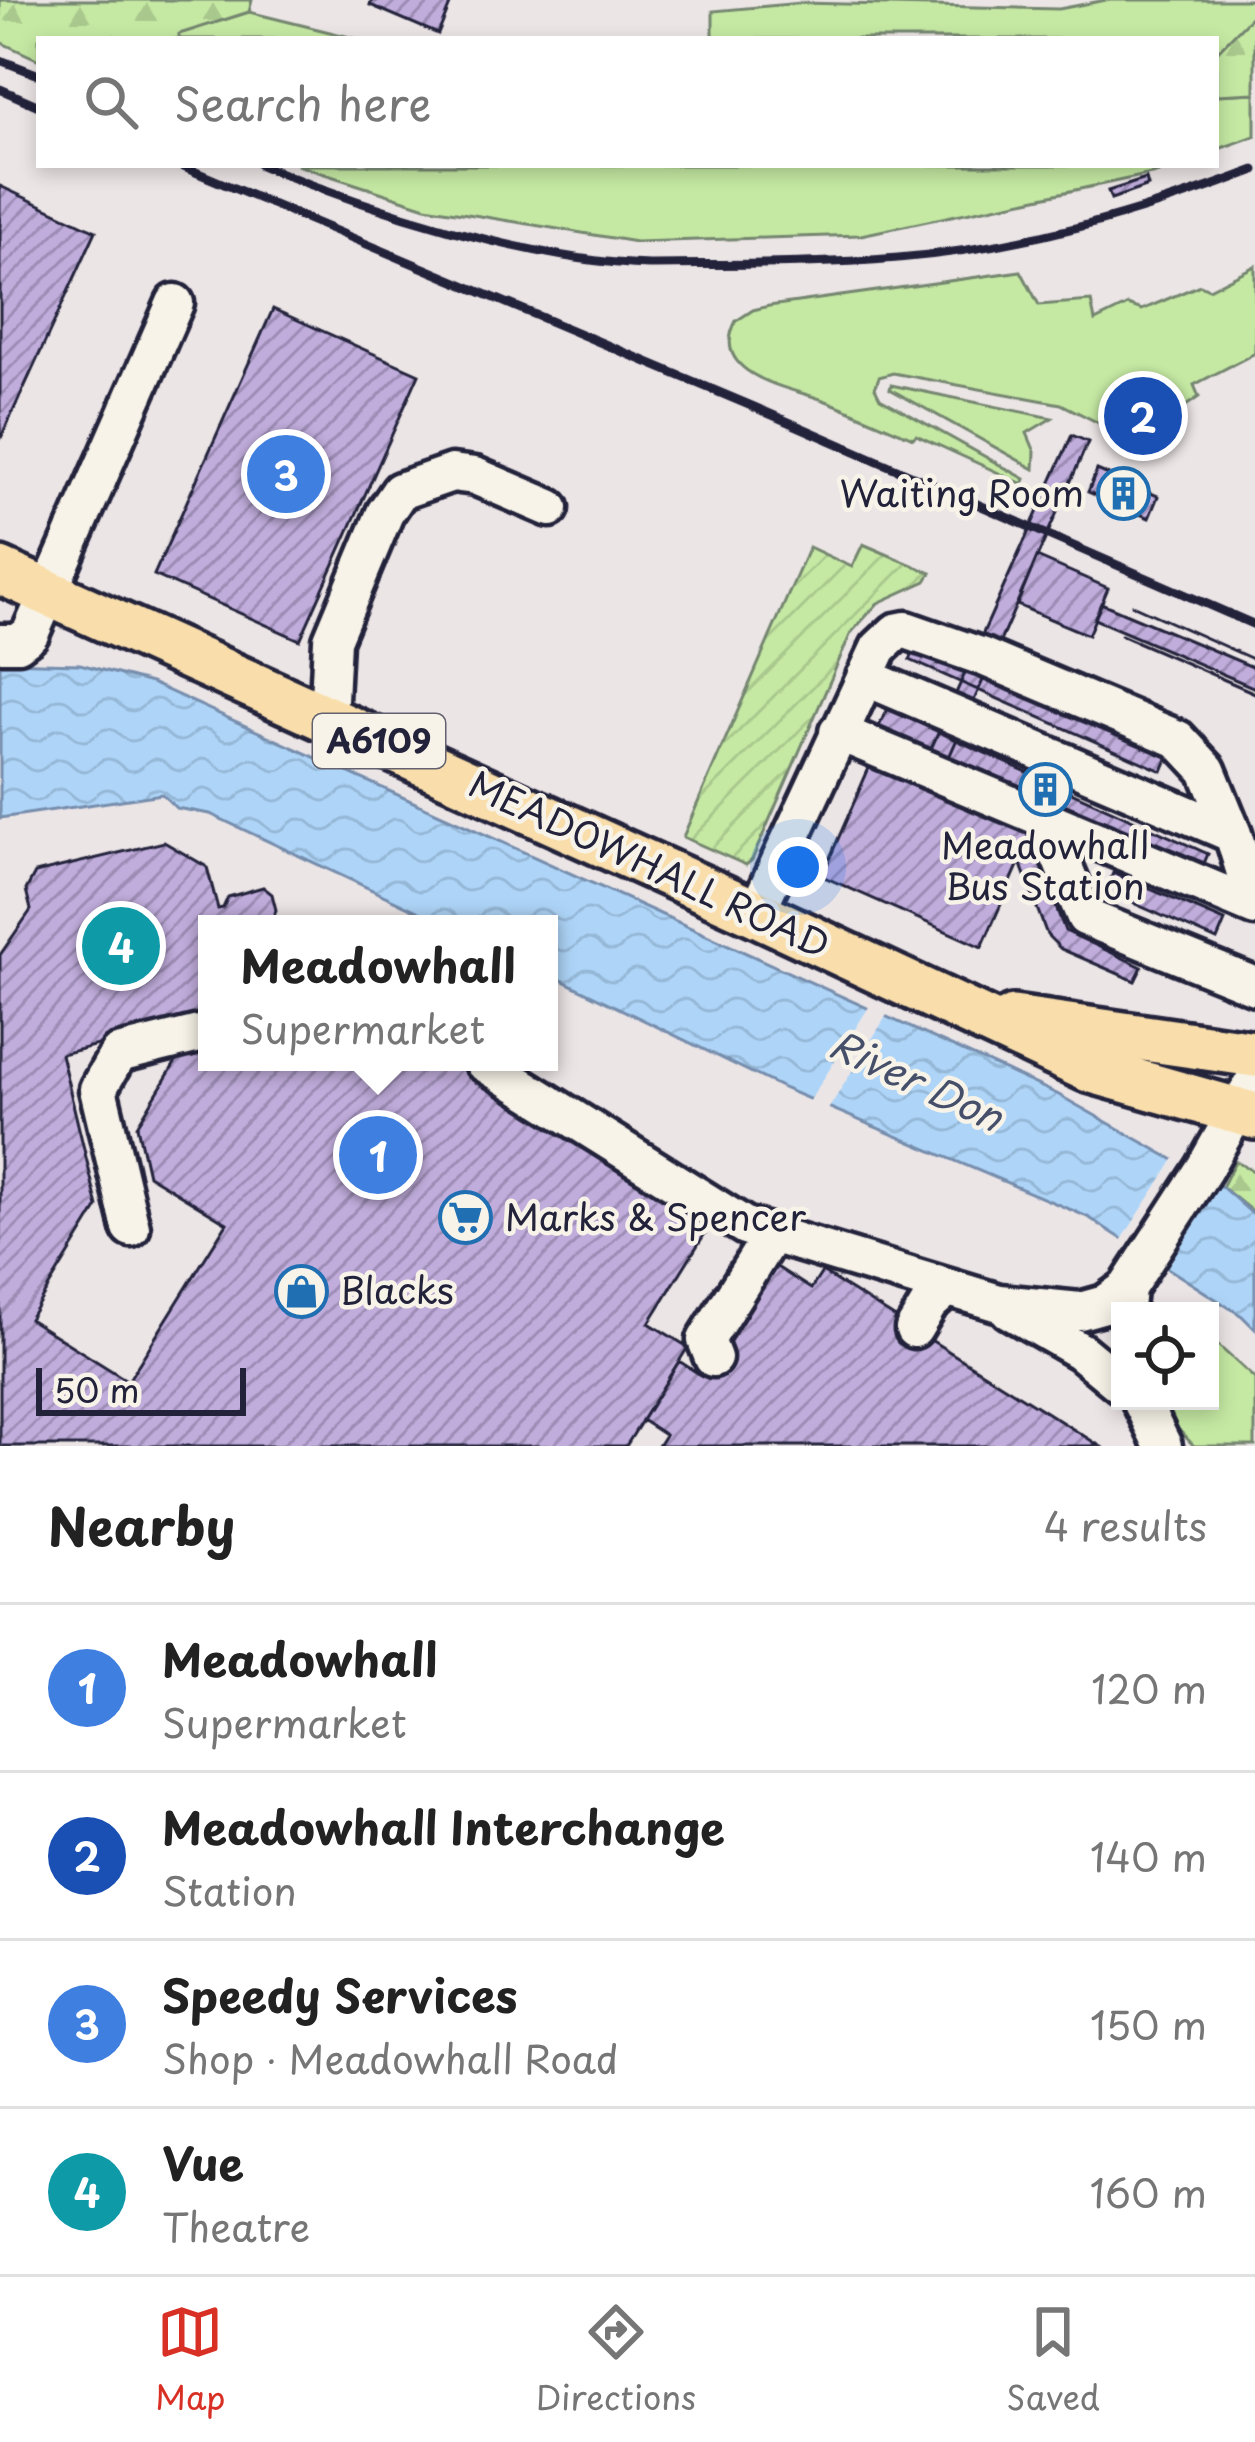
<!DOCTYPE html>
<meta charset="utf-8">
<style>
:root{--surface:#fff;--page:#f2f2f2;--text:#222;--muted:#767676;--line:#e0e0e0;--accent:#d93025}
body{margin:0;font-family:"Playpen Sans",sans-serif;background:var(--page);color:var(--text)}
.controls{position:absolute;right:36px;bottom:36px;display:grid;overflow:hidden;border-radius:0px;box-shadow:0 6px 18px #0003}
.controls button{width:108px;height:108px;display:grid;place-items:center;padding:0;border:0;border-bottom:3px solid var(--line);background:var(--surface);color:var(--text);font:60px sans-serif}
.scale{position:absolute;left:36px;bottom:30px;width:210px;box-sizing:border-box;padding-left:12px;border:6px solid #22223b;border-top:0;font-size:33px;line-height:42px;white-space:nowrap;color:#22223b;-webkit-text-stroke:9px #f7f3e8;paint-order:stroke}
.you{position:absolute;left:798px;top:867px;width:42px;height:42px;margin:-30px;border:9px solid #fff;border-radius:50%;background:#1a73e8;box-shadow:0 0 0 18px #1a73e833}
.badge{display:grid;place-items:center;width:78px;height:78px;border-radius:50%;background:var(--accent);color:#fff;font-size:39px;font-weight:700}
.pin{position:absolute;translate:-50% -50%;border:6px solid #fff;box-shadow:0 3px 12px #0006}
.popup{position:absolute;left:198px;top:915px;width:360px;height:156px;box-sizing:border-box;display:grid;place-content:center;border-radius:0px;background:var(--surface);filter:drop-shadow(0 3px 9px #0005);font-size:39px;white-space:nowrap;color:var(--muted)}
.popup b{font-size:45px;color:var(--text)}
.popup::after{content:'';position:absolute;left:50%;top:100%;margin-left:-24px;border:24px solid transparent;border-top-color:var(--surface)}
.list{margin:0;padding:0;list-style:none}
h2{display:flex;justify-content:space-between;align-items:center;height:156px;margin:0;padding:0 48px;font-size:51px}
h2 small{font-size:39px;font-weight:400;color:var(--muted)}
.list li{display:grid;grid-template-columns:78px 1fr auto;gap:36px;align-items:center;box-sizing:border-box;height:168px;padding:0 48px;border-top:3px solid var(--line)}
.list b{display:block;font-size:45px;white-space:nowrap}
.list p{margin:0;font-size:39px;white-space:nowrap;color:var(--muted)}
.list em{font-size:39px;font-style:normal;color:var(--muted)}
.icon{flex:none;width:66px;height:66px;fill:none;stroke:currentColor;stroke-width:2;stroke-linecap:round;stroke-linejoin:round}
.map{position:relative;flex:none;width:1255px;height:1446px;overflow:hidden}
.search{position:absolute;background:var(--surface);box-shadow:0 6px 18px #0003;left:36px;right:36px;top:36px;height:132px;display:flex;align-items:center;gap:30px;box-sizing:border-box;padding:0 42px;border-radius:0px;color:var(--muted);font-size:45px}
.sheet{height:828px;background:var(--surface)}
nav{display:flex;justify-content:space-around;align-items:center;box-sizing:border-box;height:168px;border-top:3px solid var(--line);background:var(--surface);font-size:33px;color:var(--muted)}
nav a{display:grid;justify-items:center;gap:6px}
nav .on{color:var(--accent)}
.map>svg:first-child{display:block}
</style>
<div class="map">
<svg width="1255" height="1446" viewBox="0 0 1255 1446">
<defs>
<pattern id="forest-firs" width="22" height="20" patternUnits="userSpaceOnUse" patternTransform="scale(3)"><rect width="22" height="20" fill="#c5e9a3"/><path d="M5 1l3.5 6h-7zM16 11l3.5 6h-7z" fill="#a9c88d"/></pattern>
<pattern id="garden-furrows" width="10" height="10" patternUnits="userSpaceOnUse" patternTransform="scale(3)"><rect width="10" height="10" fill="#c5e9a3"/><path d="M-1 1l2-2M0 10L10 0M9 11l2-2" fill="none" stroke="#a9c88d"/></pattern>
<pattern id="water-waves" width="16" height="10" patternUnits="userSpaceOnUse" patternTransform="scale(3)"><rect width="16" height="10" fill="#aed5f8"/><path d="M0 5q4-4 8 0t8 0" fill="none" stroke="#95b7d6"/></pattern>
<pattern id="building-hatch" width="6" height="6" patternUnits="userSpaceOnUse" patternTransform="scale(3)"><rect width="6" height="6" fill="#c1addc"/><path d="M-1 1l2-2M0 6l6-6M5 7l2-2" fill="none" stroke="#9c8cb4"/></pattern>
</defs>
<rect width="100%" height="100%" fill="#ece5e6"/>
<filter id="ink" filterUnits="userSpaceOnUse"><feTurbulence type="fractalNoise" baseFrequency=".00833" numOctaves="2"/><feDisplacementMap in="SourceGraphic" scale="24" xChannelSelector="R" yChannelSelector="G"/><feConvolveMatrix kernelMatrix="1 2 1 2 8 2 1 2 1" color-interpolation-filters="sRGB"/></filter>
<g filter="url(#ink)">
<path fill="#c5e9a3" stroke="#74866f" stroke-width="3" d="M1106,0H1255L1254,15L1216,53V39H713V11L801,3L1059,9Z
M249,12L358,39H179L178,34Z
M1255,93V136L1216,150V95Z
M297,165H1178L1156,173L861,235L636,242L426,207Z
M1255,266V353L1194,385L1199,397L1177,412L1157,446H1144L1061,404L893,373L879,377L875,388L880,398L1025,479L1023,484L916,435L913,438C884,426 855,412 826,401C793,388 707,377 736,321L753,310L769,306L1021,271L1039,305L1091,301L1095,321L1128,305L1142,310L1200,285L1209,289Z
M891,385L1052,418L1027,433L1035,452L1034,469L890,389Z
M1210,1338L1255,1379V1446H1194L1178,1429L1166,1401H1210Z"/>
<path fill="url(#forest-firs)" stroke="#74866f" stroke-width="3" d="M0,0H252L249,12L179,34V39H39V60L0,42Z
M1255,13V93L1216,95V53Z
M1235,1161L1255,1172V1214L1222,1187Z"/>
<path fill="url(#garden-furrows)" stroke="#74866f" stroke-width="3" d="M863,544L931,573L926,581L878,603L851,633L752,860L746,865L683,837L809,547L852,567Z"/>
<path fill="url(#water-waves)" stroke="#768dac" stroke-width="3" d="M0,662L80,664L151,683L1057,1094L1222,1187L1255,1216V1329L1242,1316L1088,1217L785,1089L549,974V924H445L210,814L176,808L162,794L0,818Z"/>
<path fill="#ece5e6" d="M872,1002L890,1010L826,1113L807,1105Z
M1177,1155L1217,1177L1158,1268L1119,1244Z"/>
<path fill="url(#building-hatch)" stroke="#22223b" stroke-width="3" d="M372,0H452L438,34L370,5Z
M1146,179L1148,186L1111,199L1108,191Z
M0,186L96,231L0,440Z
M273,309L419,374L300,640L154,575Z
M1072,435L1088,442L935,789L917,780Z
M1097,470L1158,496L1149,518L1088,492Z
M1037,557L1108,588L1088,635L1017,605Z
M1101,603L1255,668V688L1094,619Z
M918,643L1169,754L1162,771L910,660Z
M888,709L1208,854L1201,870L879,726Z
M872,761L1033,832L982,947L822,876Z
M1030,838L1065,931L1142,967L1135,981L1061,949L1047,935L1020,862Z
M164,842L207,867L218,909L223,908L228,897L263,887L272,894L276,910L273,920L260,924H207L206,1018L61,1054L98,1207L29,1319L128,1381L227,1223L148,1175L137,1126L180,1055L207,1048V1062H463L714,1219L649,1323L688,1347L626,1446H0V955L31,910L26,890L35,873Z
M1113,873L1225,921L1217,940L1106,891Z
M772,1264L811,1289L822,1272L1100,1446H658L665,1435L642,1420L679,1361L702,1376Z"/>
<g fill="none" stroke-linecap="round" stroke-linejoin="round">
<defs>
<path id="minor" d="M0,643H18L30,634L175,303
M865,677L1233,834
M323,717L329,700L332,640L385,513L400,491L452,473L475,476L550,508
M838,732L1255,907
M1045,822L1085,917L1255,986
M756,913L879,648L896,632L906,630L983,657L1178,739L1207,770L1233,834L1255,905
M483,1062L745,1226L999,1303L1080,1311L1105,1304L1127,1288
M131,1228L98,1089L118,1054L207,1032
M1125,1309L1127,1288L1204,1169L1255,1079
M1009,1310L1080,1351L1120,1384
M914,1329L929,1304L947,1288
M713,1358L706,1340L772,1234
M1141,1401L1163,1446"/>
<path id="major" d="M0,571L756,913L1089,1069L1255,1116
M1013,1019L1255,1054"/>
</defs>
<use href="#minor" stroke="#22223b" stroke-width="45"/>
<use href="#major" stroke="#22223b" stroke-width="54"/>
<use href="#minor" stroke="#f7f3e8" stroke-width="36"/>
<use href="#major" stroke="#f9deab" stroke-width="45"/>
<path stroke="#22223b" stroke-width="3" d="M1132,605L1255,660
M1121,635L1255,693"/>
<path stroke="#22223b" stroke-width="9" d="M0,60L39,75
M0,89L39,106
M179,165L754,407L1255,625
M260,165C369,209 532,262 649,265C732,264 815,265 898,258C1022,248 1140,214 1255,170"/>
</g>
</g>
<defs>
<symbol id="building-ring" viewBox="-11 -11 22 22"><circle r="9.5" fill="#f7f3e8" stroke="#1f6fb2" stroke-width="1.5"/><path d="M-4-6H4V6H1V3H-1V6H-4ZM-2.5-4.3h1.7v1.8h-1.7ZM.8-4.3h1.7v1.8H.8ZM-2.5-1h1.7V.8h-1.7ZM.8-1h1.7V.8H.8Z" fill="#1f6fb2"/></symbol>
<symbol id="supermarket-ring" viewBox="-11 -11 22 22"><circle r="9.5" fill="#f7f3e8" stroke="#1f6fb2" stroke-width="1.5"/><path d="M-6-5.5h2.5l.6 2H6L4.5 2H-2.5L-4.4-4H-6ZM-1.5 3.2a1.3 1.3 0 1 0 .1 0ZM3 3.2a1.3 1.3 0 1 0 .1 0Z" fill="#1f6fb2"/></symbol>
<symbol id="shop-ring" viewBox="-11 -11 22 22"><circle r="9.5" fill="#f7f3e8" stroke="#1f6fb2" stroke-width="1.5"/><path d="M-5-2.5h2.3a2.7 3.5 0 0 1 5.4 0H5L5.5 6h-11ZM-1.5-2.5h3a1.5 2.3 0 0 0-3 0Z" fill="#1f6fb2"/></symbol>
</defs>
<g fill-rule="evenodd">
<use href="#building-ring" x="1094" y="464" width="59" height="59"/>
<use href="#building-ring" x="1016" y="760" width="59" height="59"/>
<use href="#supermarket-ring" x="436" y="1188" width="59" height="59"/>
<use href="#shop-ring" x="272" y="1262" width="59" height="59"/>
</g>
<g text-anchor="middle" stroke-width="9" stroke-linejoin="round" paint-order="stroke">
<rect fill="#f7f3e8" stroke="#62616f" stroke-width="3" x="313" y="714" width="132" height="54" rx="9"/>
<g font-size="33" font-weight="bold" fill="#22223b">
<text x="379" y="753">A6109</text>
</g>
<g font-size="36" fill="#22223b" stroke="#f7f3e8" text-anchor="start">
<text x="1084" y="507" text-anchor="end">Waiting Room</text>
<text x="1045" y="859" text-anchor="middle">Meadowhall<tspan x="1045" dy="41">Bus Station</tspan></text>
<text x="505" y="1231">Marks &amp; Spencer</text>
<text x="340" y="1304">Blacks</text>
</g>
<g font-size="36" fill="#22223b" stroke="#f7f3e8">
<text transform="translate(649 865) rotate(25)" y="13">MEADOWHALL ROAD</text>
</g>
<g font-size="39" font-style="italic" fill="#454f6a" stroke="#f7f3e8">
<text transform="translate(916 1081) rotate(25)" y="14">River Don</text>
</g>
</g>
</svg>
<div class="controls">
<button><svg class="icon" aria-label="locate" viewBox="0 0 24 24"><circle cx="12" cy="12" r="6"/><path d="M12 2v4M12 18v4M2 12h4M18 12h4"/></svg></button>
</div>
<div class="scale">50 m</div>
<div class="you"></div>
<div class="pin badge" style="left:378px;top:1155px;background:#3f7fe0">1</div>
<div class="popup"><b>Meadowhall</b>Supermarket</div>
<div class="pin badge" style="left:1143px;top:416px;background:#1a4fb4">2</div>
<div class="pin badge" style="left:286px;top:474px;background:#3f7fe0">3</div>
<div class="pin badge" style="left:121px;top:946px;background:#0f9aa8">4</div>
<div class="search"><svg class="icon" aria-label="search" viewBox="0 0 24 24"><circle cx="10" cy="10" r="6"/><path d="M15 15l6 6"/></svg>Search here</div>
</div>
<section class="sheet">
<h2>Nearby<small>4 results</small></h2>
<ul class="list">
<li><span class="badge" style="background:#3f7fe0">1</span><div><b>Meadowhall</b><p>Supermarket</p></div><em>120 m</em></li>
<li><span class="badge" style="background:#1a4fb4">2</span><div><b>Meadowhall Interchange</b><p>Station</p></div><em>140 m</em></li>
<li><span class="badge" style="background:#3f7fe0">3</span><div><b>Speedy Services</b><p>Shop · Meadowhall Road</p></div><em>150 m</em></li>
<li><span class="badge" style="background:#0f9aa8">4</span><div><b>Vue</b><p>Theatre</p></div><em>160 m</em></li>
</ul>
</section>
<nav>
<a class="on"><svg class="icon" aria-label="map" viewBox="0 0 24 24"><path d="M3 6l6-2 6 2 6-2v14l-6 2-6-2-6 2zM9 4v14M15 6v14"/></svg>Map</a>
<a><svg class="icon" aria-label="directions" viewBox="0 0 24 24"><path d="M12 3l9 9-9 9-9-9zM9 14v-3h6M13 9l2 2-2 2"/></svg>Directions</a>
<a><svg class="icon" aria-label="saved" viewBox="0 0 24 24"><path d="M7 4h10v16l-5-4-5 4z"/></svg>Saved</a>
</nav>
